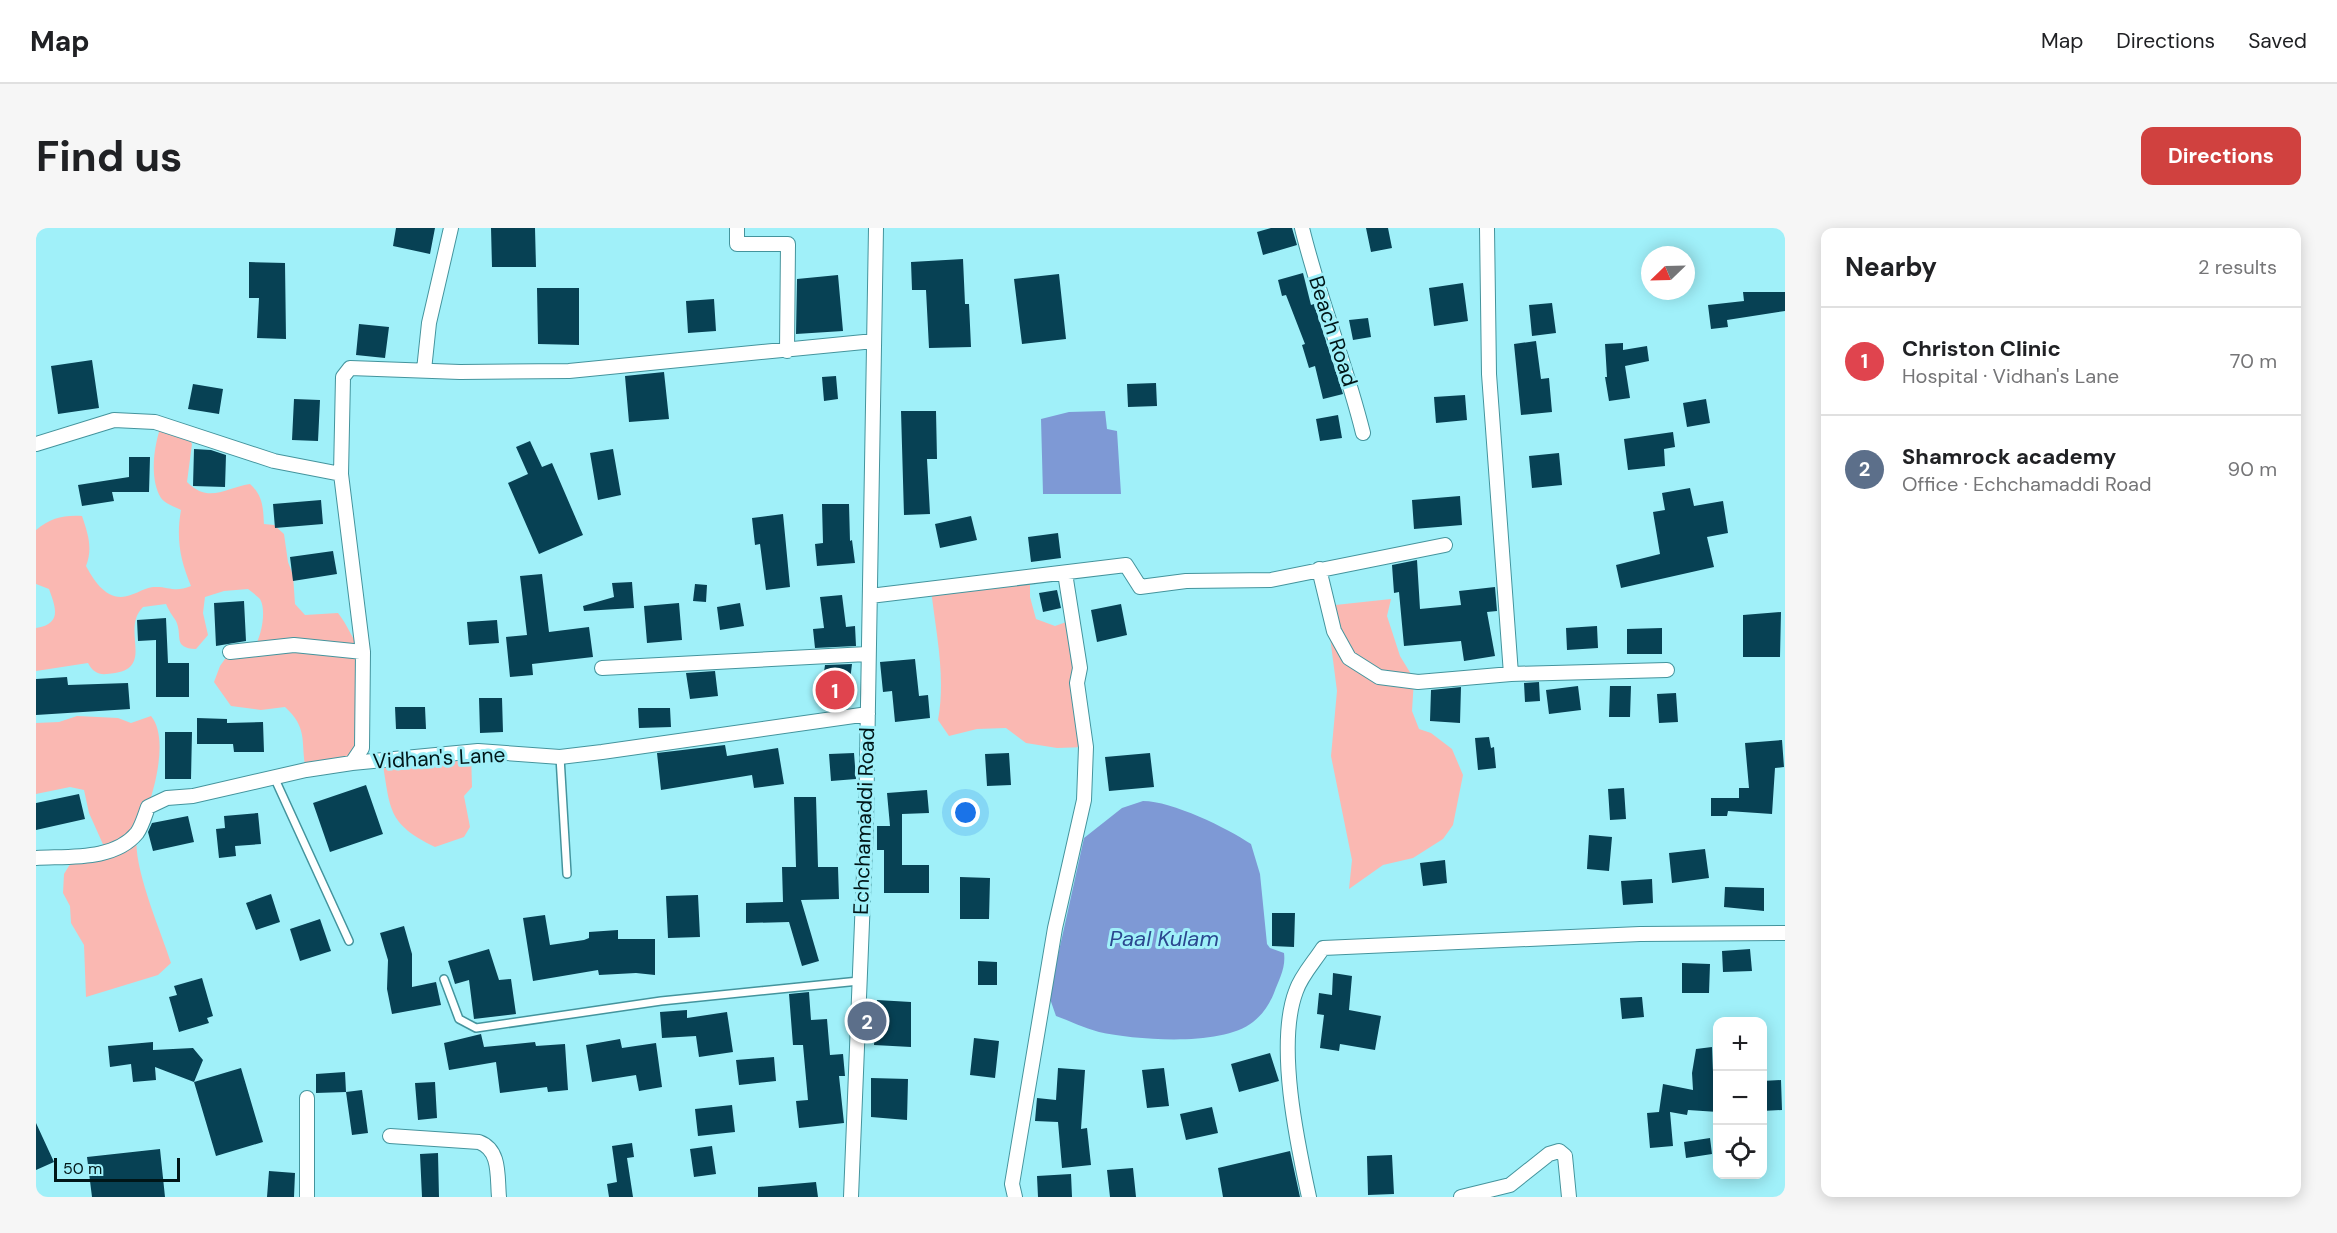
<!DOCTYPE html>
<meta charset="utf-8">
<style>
:root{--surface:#fff;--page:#f6f6f6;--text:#202124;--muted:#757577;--line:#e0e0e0;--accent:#d0413f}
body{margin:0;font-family:"DM Sans",sans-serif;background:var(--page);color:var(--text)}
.controls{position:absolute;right:18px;bottom:18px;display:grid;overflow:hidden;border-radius:12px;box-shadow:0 3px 15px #0003}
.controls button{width:54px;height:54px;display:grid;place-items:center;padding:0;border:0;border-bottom:2px solid var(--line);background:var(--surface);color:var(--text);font:30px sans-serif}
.compass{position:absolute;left:1605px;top:18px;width:54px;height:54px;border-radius:50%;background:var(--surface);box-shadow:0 3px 15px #0003;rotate:247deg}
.scale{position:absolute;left:18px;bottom:15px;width:126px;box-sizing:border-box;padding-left:6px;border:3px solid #001618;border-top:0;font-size:16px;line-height:21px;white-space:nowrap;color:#001618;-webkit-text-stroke:4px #a0f0f9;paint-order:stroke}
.you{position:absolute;left:930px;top:585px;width:21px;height:21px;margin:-15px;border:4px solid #fff;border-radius:50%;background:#1a73e8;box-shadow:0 0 0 9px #1a73e833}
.badge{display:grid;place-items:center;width:39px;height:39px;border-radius:50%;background:var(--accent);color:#fff;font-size:20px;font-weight:700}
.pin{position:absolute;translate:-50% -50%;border:3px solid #fff;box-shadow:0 2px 6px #0006}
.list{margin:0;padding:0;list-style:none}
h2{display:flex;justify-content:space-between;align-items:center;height:78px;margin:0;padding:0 24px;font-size:26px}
h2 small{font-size:20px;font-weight:400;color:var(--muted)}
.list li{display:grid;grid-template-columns:39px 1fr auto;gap:18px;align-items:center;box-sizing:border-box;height:108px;padding:0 24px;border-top:2px solid var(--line)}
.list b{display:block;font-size:22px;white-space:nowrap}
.list p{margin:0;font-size:20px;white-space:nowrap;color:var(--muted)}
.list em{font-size:20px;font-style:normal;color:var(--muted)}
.icon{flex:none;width:33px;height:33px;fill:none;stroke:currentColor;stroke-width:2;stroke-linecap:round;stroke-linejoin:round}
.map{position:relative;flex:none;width:1749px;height:969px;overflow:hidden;border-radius:12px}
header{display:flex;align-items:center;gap:36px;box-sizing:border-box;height:84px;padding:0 30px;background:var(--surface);border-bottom:2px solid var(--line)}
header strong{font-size:28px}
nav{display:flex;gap:33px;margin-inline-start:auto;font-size:21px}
.intro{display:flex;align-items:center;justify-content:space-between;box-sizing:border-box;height:144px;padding:0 36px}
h1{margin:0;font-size:42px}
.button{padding:15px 27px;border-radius:12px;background:var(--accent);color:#fff;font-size:21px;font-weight:700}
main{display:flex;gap:36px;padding:0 36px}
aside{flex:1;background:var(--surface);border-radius:12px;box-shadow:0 3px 15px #0003}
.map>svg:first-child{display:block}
</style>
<header>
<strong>Map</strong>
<nav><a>Map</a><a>Directions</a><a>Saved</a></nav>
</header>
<div class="intro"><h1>Find us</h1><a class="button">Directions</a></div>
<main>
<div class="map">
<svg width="1749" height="969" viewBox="0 0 1749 969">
<rect width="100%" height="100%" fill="#a0f0f9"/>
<path fill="#fab8b2" d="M125,198L151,208L156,216L151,254C173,276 189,260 214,256C227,268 227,279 228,296L238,297L248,306L252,334L257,347L259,376L269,387L302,385C312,397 316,412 327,424L326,520L316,535L270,542C264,514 273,501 249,479L225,482L195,478L178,454L184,438L194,424L217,421C225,411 231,383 224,371C221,368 216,364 212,361L188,363L169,369L167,385L172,407L160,421C136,420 147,408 140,393C136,387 133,383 130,376L107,379C83,403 123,443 71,446C62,447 56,443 52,435L0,443V400C26,396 20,380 13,361L0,356V302C15,290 27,287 46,288C52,306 57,320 50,338C57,351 68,369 85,369C96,369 107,360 117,359C133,358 138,365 155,358C144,332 140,310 145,282C139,279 128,275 125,270C113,251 118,217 125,198Z
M994,349V369L1000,391L1019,398L1036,392L1050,519L1021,520L990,515L970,500L941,501L913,508L902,492C910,448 900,406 895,361Z
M1355,371L1351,388L1364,428L1378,451L1376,483L1383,501L1395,505L1416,521L1427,547L1417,597L1407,611L1377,630L1347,637L1313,661L1316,632L1295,528L1301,463L1290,378Z
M41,488L82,490L95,495L115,488C132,508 120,557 111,581C108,589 103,598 101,607C96,638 125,703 135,735L122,747L50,769L48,717L35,695L34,678L27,665L28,646L39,628L70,623L53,585L48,562L34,559L0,566V495L23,494Z
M435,524L436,559L428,568L434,599L428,609L399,619C350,595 355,581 346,532Z"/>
<path fill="#7e99d5" d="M1069,183L1071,201L1081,203L1085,266H1007L1005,191L1033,184Z
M1107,573C1136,573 1191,600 1215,616L1224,646L1231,716L1234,720L1248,725C1250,740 1243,751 1238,765C1233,777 1227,786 1217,794C1186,819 1100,812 1063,804C1048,800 1034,793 1020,788L1013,768L1048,610L1086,580Z"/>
<path fill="#074154" d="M360,0H399L394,26L357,18Z
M455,0H499L500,39H456Z
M1235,0H1256L1261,17L1227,27L1221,4Z
M1330,0H1352L1356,20L1335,24Z
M927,31L929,76H933L935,119L893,120L890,62H876L875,34Z
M213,34L249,35L250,111L221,110L223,70H213Z
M1267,45L1275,77L1278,76L1307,166L1287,171L1279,138L1273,140L1266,117L1269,116L1250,67L1246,68L1242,52Z
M1023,46L1030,111L986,116L978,51Z
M802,47L807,103L760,106L761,51Z
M1427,55L1432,93L1398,98L1393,60Z
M501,60H543V117L502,116Z
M1707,64H1749V83L1691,92L1692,99L1675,101L1672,77L1708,73Z
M678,71L680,103L652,105L650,73Z
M1516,75L1520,105L1496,108L1493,77Z
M1332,90L1335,109L1317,112L1313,92Z
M323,96L353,99L349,130L320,127Z
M1500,113L1505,151L1513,150L1516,184L1485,187L1478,116Z
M1587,115V122L1611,118L1613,133L1589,138L1594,170L1573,173L1569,149H1571L1569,116Z
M56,132L63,180L22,186L15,138Z
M628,144L633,191L593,194L589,148Z
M800,148L802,171L788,173L786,149Z
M1120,155L1121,178L1092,179L1091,156Z
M157,156L187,161L183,186L152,181Z
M1429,167L1431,192L1400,195L1398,169Z
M258,171L284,172L282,213L256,212Z
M1670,171L1674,195L1651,199L1647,175Z
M865,183H900L901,231H891L894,286L868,287Z
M1302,187L1306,210L1284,213L1280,191Z
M1637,204L1639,219L1628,221L1629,238L1592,242L1588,211Z
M494,213L506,239L516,235L547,307L503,326L472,255L492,246L480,219Z
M158,221L175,222L190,227L189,259L157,258Z
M577,221L585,267L562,272L554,225Z
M1523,225L1526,257L1496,260L1493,228Z
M93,229H114L113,264H76L78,273L46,278L42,257L93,249Z
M1654,260L1658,278L1687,273L1692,305L1671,309L1678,339L1585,360L1580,337L1624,326L1617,284L1629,282L1626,265Z
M1424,268L1426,297L1378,301L1376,272Z
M285,272L287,296L239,300L237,276Z
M786,276H813L814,313L816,312L819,335L781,338L779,316L787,315Z
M747,286L754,359L730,362L724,316L719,317L716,290Z
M935,288L941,312L904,320L899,296Z
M1022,305L1025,330L995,334L992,309Z
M297,323L301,346L257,353L254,329Z
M1381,332L1384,381L1425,377L1423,363L1459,359L1461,383L1451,384L1459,428L1428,433L1425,413L1368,418L1363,364L1358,365L1356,337Z
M506,346L513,404L553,399L557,429L496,436L497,447L474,449L470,409L491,407L484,348Z
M596,354L598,380L548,383L547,378L578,369L576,355Z
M659,356L671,357L670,374L657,373Z
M1021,362L1025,380L1007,384L1003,365Z
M806,367L810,399L819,398L820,418L779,420L777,401L788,400L784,369Z
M208,373L210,413L180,418L178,375Z
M643,375L646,412L611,415L608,378Z
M704,375L708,398L684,402L681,379Z
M1085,376L1091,407L1061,414L1055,382Z
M1745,384L1744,429H1707V387Z
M130,390L132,435H153V469H120V412L102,413L101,392Z
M461,392L463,415L433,417L431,394Z
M1561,398L1562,420L1531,422L1530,400Z
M1626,400V426H1591V401Z
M879,431L883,468L892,467L894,490L859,494L856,463L847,464L844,434Z
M816,436L812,469L785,465L789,437Z
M679,443L682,468L654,471L650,445Z
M31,449L32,457L92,455L94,481L0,487V451Z
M1503,454L1504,473L1489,474L1488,455Z
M1542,458L1545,482L1513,486L1510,462Z
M1574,458H1595L1594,489H1573Z
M1425,459L1424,495L1394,493L1395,462Z
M1640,465L1642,494L1623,495L1621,466Z
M443,470H466L467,504L444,505Z
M359,479H389L390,501H360Z
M602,480H634L635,499L603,500Z
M161,490L191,491V495L227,494L228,524H198L197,516H161Z
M129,504H156L155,551H129Z
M1453,509L1455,520L1458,519L1460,540L1442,542L1439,510Z
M1746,512L1748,539L1739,540L1736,586L1692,583L1691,588H1675V570H1703V560H1713L1709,515Z
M689,517L691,528L742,520L748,556L718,560L716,547L625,562L621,525Z
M818,525L820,551L795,553L793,526Z
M973,525L975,557L951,558L949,526Z
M1114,525L1118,559L1073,563L1069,529Z
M330,557L347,606L294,624L277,575Z
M1588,560L1590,591L1574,592L1572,561Z
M891,562L893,585L866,586V637H893V665H848V622H841V598H854L851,565Z
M43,566L49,591L0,602V575Z
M758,569H780L782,639H802L803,671L765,672L783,733L766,738L753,694L710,695V675L747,674L746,639H760Z
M222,585L225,616L199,618L200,628L183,630L180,601L189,600L188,588Z
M152,588L158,614L117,623L112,604L116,595Z
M1553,607L1576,609L1573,643L1551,641Z
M1669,621L1673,650L1636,655L1633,625Z
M1409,632L1411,655L1387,658L1384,635Z
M924,649L954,650L953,691H924Z
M1616,651L1617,675L1587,677L1585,653Z
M1689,659L1728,660V683L1688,679Z
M235,666L244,694L220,702L210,675Z
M662,667L664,709L632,710L630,668Z
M1236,685H1259L1258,719L1236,718Z
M509,687L514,717L548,712L553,710V704L582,702V711H619V747L600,745L563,747L562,742L497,753L487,690Z
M284,691L295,723L264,733L254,701Z
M368,698L376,726V759L400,754L405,777L356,786L351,761L352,732L344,705Z
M453,721L463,752L475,751L480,786L438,791L433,752L419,756L412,733Z
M1714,721L1716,743L1687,744L1686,723Z
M942,733L961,734V757H942Z
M1646,735L1674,736L1673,765H1646Z
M1297,745L1316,748L1313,782L1345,788L1339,822L1304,816L1303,823L1284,820L1288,787L1281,786L1283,765L1296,767Z
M166,750L177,788L171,790L173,795L143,804L133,769L141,767L138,758Z
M773,764L775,792L791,791L794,827L807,826L809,848H803L808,895L763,900L760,873L772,872L767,817H757L753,766Z
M1606,769L1608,789L1586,791L1584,770Z
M841,772L875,774V819L838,817Z
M651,782V790L691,784L697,824L663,829L660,808L626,810L624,784Z
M445,806L448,819L499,814L500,818L529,816L532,862L512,864L511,859L464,865L460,834L413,842L408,815Z
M938,810L963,813L959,850L934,847Z
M584,811L586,820L620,815L626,859L603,863L600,847L556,854L550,817Z
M117,814V822L157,820L167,832L158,854L119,839L120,852L97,854L95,836L74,839L72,818Z
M1676,819L1677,844L1682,843V884L1652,882L1651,887L1634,884L1637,918L1614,920L1611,885L1623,884L1627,856L1657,862L1656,845L1660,821Z
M1234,825L1243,853L1203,864L1195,836Z
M738,829L740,853L703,857L700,832Z
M205,840L227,914L180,928L158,854Z
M1022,840L1049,842L1045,901L1051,900L1055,937L1026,940L1022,894L999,893L1001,870L1020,872Z
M1128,840L1133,878L1111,880L1106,842Z
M309,844L310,864L280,865V846Z
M835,850L872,851L871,892L835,889Z
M1745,852L1746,882L1726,883V853Z
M399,854L401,890L382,892L379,855Z
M326,862L332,905L316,907L310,864Z
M696,877L699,904L662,908L659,881Z
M1176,879L1182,905L1150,912L1144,886Z
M0,895L18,934L0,942Z
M1674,910L1676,926L1650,930L1648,914Z
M596,915L598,929L591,930L597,969H573L571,956L581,954L576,918Z
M676,918L680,946L658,949L654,921Z
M124,921L129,969H56L51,929Z
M1254,923L1264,969H1187L1182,940Z
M402,925L403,969H386L384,926Z
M1356,927L1358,966L1332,967L1331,928Z
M1097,940L1100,969H1074L1071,942Z
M233,943L259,945L258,969H231Z
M1035,946L1036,969H1002L1001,948Z
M780,954L782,969H722V959Z"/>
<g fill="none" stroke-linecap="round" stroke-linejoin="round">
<defs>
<path id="lane" d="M524,529L531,646
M238,549L313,713
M408,751L423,791L440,800L625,773L823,753"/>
<path id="street" d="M701,0V16H752L751,123
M1266,0C1283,70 1310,136 1327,205
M1451,0L1453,146L1475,446
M388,142L393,95L415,0
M0,216L78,192L119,194L238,233L305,246L327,424L326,520L316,535
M305,246L307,149L314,140L424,144L533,143L838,113
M1283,341L1298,403L1313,430L1343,449L1382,454L1475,446L1631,442
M834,368L1090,337L1104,359L1150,353L1235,352L1409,317
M194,424L258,417L327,424
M566,440L831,426
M0,630C32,628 78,633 101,605C106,598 109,587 112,579L131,570L157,568L270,542L316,535L442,523L524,529L566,524L832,486
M271,870V969
M354,908L443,914C465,922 461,949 463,969
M815,969L830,595L840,0
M979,969L976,956L1019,700L1048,572L1050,519L1041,455L1044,440L1029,345
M1273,969C1261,914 1240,816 1260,763C1265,748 1278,734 1287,720L1604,706L1749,705
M1425,969L1474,957L1513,926L1523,923L1529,928L1533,969"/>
</defs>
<use href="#lane" stroke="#44949d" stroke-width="10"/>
<use href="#street" stroke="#44949d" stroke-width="16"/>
<use href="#lane" stroke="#fff" stroke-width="7"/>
<use href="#street" stroke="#fff" stroke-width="14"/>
</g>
<g text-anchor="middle" stroke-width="6" stroke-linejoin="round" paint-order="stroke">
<g font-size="21" fill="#001618" stroke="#a0f0f9">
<text transform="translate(1297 103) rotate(72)" y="7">Beach Road</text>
<text transform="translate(403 530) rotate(-3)" y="7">Vidhan's Lane</text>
<text transform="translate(828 593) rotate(-88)" y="7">Echchamaddi Road</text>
</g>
<g font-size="22" font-style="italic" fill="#2b478f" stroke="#a0f0f9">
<text x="1128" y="718">Paal Kulam</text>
</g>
</g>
</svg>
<div class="controls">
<button>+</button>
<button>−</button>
<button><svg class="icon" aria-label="locate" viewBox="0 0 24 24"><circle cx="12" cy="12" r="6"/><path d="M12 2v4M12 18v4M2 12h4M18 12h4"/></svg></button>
</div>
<svg class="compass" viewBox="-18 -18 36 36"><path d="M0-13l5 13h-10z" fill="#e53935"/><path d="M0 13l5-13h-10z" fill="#757577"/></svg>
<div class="scale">50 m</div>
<div class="you"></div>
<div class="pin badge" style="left:799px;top:462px;background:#e0444e">1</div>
<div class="pin badge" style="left:831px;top:793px;background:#5c6f8a">2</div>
</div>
<aside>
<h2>Nearby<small>2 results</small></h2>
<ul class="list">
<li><span class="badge" style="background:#e0444e">1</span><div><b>Christon Clinic</b><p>Hospital · Vidhan's Lane</p></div><em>70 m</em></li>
<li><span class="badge" style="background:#5c6f8a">2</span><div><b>Shamrock academy</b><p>Office · Echchamaddi Road</p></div><em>90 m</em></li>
</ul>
</aside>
</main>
